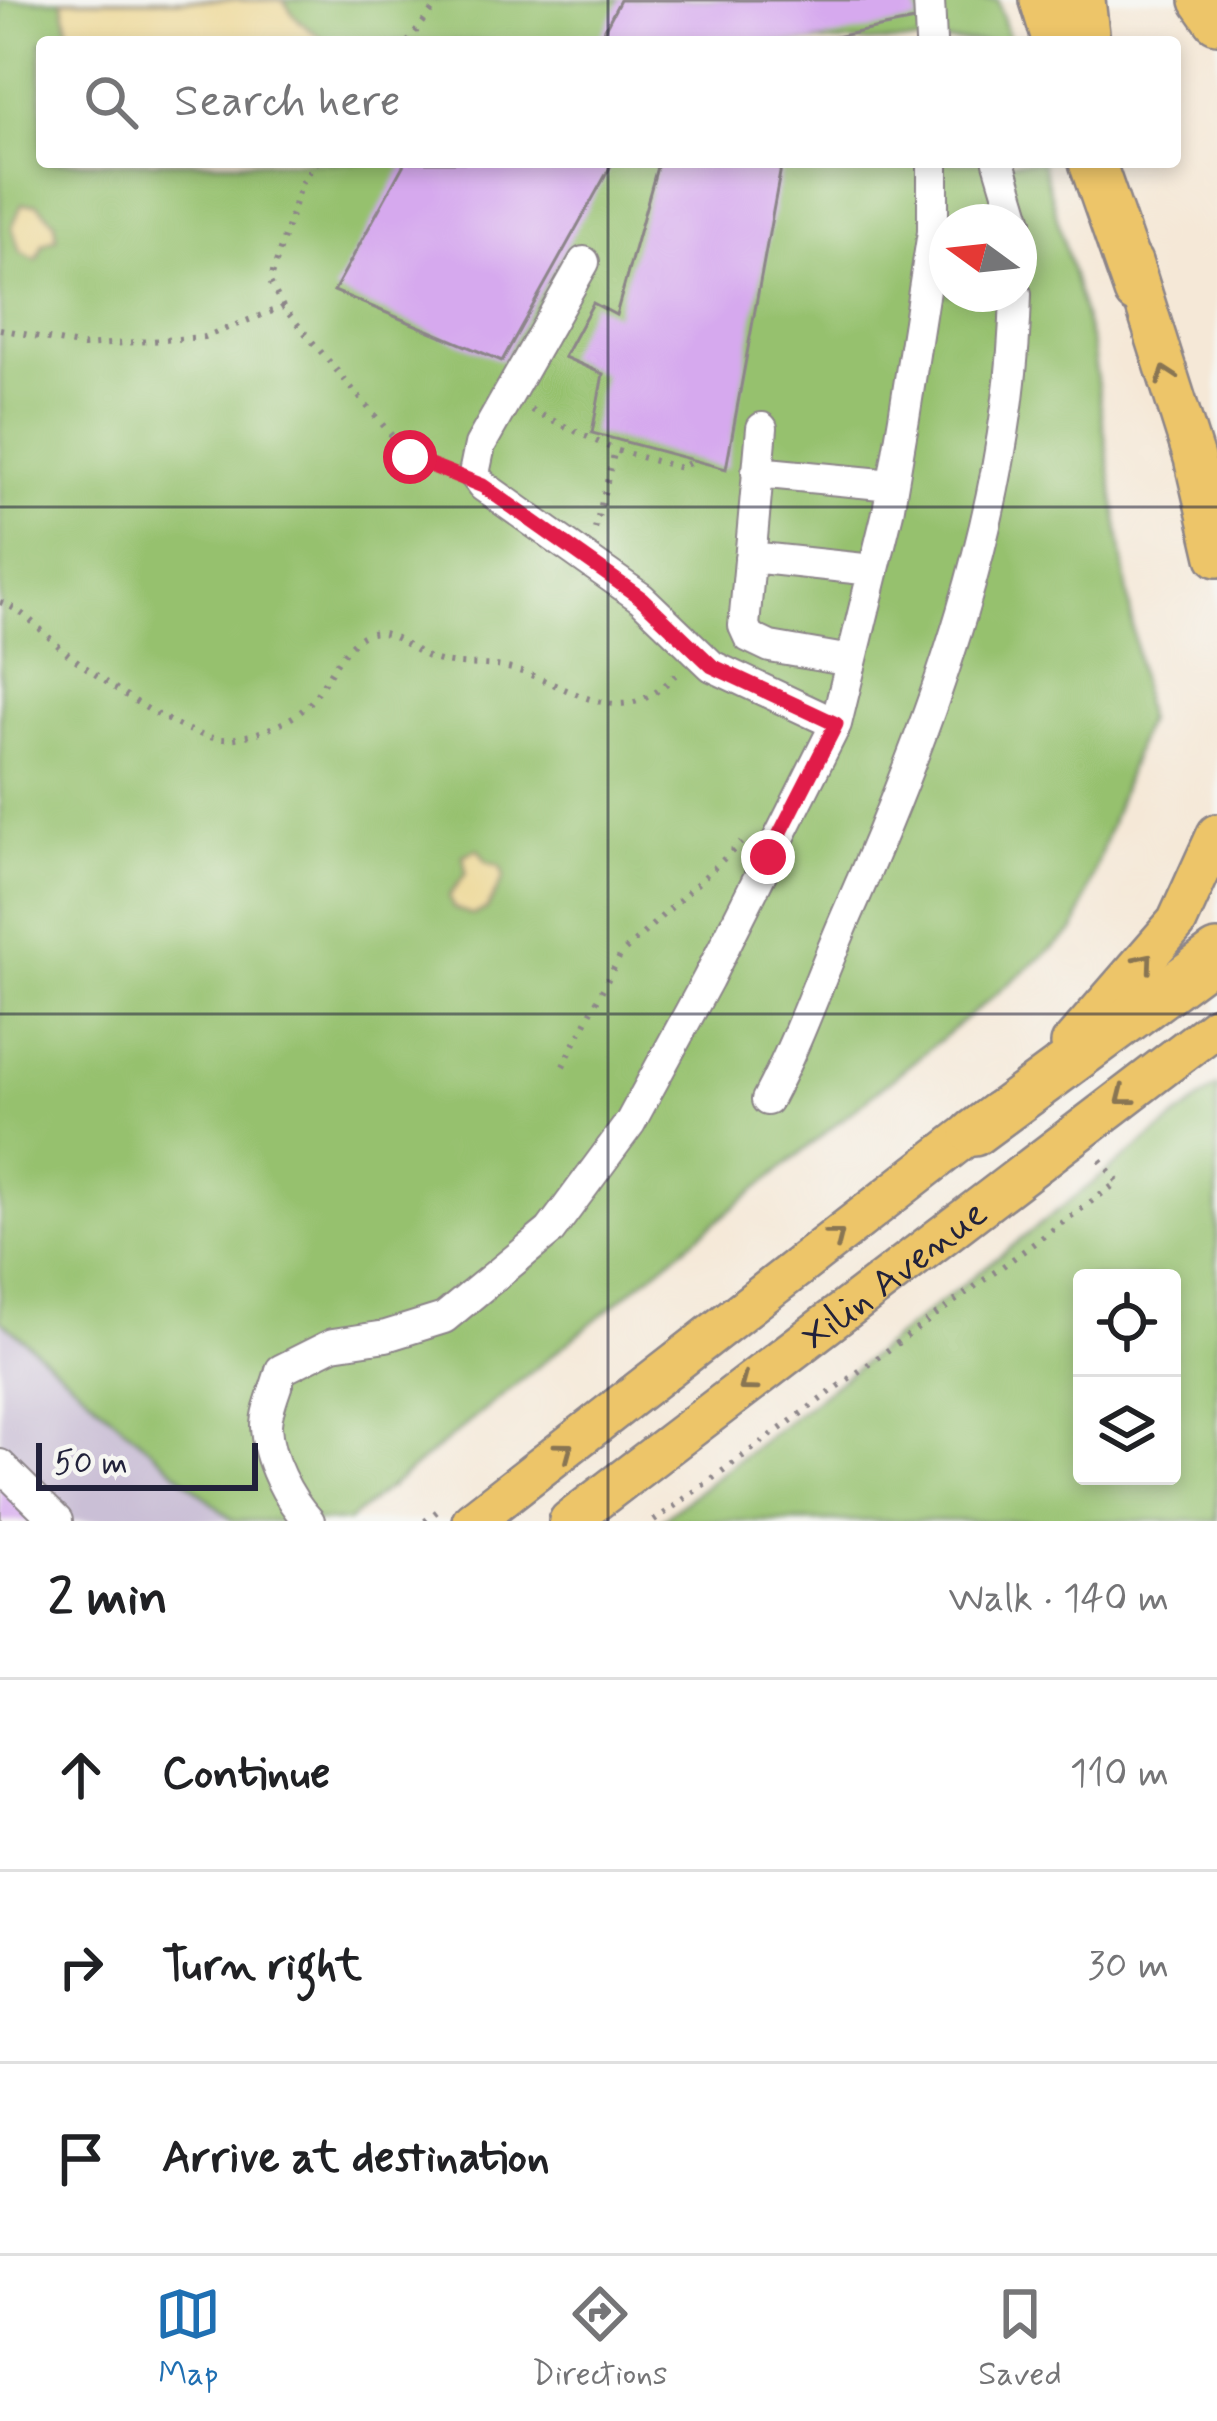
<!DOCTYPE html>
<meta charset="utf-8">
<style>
:root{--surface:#fff;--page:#f2f2f2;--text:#202124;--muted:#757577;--line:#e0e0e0;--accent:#1f6fb2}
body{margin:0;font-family:Mynerve,sans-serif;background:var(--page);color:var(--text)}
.controls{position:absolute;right:36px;bottom:36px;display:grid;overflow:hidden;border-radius:12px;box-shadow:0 6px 18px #0003}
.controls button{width:108px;height:108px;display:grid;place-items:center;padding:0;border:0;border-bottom:3px solid var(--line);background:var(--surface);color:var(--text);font:60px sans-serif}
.compass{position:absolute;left:929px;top:204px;width:108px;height:108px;border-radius:50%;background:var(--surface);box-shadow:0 6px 18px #0003;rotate:285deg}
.scale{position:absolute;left:36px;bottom:30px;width:222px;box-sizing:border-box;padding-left:12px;border:6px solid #22223b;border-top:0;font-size:33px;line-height:42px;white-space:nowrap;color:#22223b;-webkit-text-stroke:9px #f6f6f2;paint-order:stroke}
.stop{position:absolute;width:36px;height:36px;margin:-27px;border:9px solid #e11d48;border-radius:50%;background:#fff}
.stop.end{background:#e11d48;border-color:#fff;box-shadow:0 3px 12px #0008}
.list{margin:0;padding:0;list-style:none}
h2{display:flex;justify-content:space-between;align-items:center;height:156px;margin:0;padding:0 48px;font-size:51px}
h2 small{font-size:39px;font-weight:400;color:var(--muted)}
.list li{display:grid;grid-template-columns:78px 1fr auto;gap:36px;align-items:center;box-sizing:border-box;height:192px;padding:0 48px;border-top:3px solid var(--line)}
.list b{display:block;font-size:45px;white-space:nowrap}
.list em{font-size:39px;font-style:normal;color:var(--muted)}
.icon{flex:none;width:66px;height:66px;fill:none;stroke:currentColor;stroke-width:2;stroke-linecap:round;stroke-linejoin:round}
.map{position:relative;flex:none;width:1217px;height:1521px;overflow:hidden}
.search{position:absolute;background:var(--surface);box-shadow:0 6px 18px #0003;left:36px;right:36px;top:36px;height:132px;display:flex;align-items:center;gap:30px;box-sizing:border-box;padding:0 42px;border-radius:12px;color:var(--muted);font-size:45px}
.sheet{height:732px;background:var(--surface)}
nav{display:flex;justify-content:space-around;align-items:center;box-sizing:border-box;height:168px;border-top:3px solid var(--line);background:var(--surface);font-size:33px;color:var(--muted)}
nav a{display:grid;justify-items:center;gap:6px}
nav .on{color:var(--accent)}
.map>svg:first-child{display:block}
</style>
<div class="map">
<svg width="1217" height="1521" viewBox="0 0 1217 1521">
<rect width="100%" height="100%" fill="#f6f6f2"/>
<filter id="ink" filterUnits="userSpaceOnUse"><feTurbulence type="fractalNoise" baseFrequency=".00833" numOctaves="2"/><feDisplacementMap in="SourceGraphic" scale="24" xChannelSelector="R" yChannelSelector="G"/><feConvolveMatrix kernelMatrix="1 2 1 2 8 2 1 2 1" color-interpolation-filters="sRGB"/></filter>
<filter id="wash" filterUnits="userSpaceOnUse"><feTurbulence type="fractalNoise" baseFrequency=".004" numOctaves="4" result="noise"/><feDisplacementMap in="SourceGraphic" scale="48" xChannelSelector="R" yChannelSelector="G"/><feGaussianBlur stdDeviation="2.7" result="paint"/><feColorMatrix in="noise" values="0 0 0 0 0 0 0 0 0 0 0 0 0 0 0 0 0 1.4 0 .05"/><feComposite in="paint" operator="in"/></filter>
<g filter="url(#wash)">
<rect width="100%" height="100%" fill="#f5e8d7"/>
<path fill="#cabfd6" d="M0,1319L233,1521H0Z"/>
<path fill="#96c16e" stroke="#5c7254" stroke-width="3" fill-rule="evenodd" d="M0,0H998L1010,42H42V162H1042L1092,346L1146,719L1075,930L348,1521H233L0,1319ZM947,222H1019V294H947Z
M1217,1086V1521H660ZM1172,1278V1476H1082V1278Z"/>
<path fill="#eeda9e" stroke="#887e6c" stroke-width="3" d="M62,0H283L295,17L326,42H71Z
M22,204H37L55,222L57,238L43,244L37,260L20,252L12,227Z
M478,849L487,862L500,866L504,877L487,909L473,915L453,908L449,896L466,873L463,855Z"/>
<g id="blocks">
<path fill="#d6a9ee" d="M620,0H913L919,20L810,42H598Z
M405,162H613L502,361L334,291Z
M644,162H782L726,469L592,433L603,374L564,357L593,303L616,315L657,167Z
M0,1480L40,1521H0Z"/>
</g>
</g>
<g filter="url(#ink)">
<use href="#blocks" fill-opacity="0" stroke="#8c8589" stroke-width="3"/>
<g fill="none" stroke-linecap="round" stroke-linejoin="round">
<defs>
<path id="minor" d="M929,0L931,42
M999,162L1017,222
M584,262L480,445L474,474L483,486L641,598L712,666L836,724
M762,428L744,626L749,637L770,647L851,661
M757,472L892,485
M750,557L873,570
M767,1100C799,1040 820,977 847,915C933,720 1011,510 1016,294
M0,1465L57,1521
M309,1521C288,1499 267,1458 266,1426C266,1409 277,1387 281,1370L333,1344L386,1336L444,1318L550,1231L630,1123L708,979L836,724L888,512L904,418L933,232V162"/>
<g id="major">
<path d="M1085,0L1090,42"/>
<path d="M1132,262L1194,458L1217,557"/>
<path d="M1071,1044L1177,922L1217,834"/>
<path d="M472,1521L997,1112"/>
<path id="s1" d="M569,1521L1217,1026"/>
</g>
<path id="highway" d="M1043,0L1056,42
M1203,0L1217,20
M1092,162L1137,291
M974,1133L1217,954"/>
</defs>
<use href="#minor" stroke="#8c8589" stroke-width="34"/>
<use href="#major" stroke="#8c8589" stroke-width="44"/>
<use href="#highway" stroke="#8c8589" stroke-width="50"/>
<path stroke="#8c8589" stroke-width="6" stroke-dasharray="3 9" stroke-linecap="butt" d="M408,42L440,0
M283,307L270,282L301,183L317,162
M0,329L83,346L204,337L283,307L410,457L444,470
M531,410L615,450L681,468L694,460
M595,529L615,450
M0,602C30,613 46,638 72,657C105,682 182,738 223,739C249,739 289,724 307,706C327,687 347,626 382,633C399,636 415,652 431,658C453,667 480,663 503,667C571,681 618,739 677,673
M563,1066L621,954L741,843
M425,1521L440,1509
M654,1521L1118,1182L1097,1156"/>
<use href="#minor" stroke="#fff" stroke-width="30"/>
<use href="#major" stroke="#edc569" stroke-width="39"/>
<use href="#highway" stroke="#edc569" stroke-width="45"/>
</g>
<defs><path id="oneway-chevron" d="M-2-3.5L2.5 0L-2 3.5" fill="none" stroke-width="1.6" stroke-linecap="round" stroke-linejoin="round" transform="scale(3)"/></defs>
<g stroke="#887452">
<use href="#oneway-chevron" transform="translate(1166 375) rotate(-109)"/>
<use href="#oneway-chevron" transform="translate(1145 961) rotate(-50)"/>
<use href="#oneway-chevron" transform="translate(1124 1097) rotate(142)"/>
<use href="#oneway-chevron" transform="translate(836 1237) rotate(-38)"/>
<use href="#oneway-chevron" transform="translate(747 1384) rotate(143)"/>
<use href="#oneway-chevron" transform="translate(565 1450) rotate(-37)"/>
</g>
</g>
<g fill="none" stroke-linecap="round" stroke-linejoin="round" filter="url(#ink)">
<path stroke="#e11d48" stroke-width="15" d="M410,457L483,486L641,598L712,666L836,724L768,857"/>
</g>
<path fill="none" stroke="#22223b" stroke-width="3" stroke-opacity="0.55" d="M608,0V42M608,162V1521M0,507H1217M0,1014H1217"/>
<g text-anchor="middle" stroke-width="12" stroke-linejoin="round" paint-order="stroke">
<g font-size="39" fill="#22223b" stroke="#f6f6f2">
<text dy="14" stroke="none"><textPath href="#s1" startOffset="408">Xilin Avenue</textPath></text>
</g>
</g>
</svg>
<div class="controls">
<button><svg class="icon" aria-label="locate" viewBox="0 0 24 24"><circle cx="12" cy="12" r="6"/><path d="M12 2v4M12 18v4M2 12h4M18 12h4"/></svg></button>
<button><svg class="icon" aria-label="layers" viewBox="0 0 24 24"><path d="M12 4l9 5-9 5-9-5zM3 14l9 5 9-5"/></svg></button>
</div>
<svg class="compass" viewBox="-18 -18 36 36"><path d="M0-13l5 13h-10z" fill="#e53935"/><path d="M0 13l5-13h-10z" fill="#757577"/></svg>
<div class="scale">50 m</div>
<div class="stop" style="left:410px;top:457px"></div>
<div class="stop end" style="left:768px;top:857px"></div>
<div class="search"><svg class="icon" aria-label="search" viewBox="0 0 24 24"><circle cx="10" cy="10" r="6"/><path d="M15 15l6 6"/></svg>Search here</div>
</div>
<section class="sheet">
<h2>2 min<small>Walk · 140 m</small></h2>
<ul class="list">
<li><svg class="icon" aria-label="ahead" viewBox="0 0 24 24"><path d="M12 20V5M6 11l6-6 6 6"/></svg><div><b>Continue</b></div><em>110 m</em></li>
<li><svg class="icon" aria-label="right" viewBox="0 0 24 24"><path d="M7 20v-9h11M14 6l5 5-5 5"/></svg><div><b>Turn right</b></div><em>30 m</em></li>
<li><svg class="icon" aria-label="arrive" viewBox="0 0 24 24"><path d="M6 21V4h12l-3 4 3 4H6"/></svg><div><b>Arrive at destination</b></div></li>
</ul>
</section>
<nav>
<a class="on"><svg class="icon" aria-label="map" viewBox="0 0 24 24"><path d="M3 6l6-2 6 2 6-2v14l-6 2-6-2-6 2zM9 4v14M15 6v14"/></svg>Map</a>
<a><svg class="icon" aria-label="directions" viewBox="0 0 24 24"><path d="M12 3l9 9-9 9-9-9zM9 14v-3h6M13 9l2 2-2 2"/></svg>Directions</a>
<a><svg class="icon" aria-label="saved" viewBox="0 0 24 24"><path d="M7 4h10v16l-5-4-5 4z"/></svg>Saved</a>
</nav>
